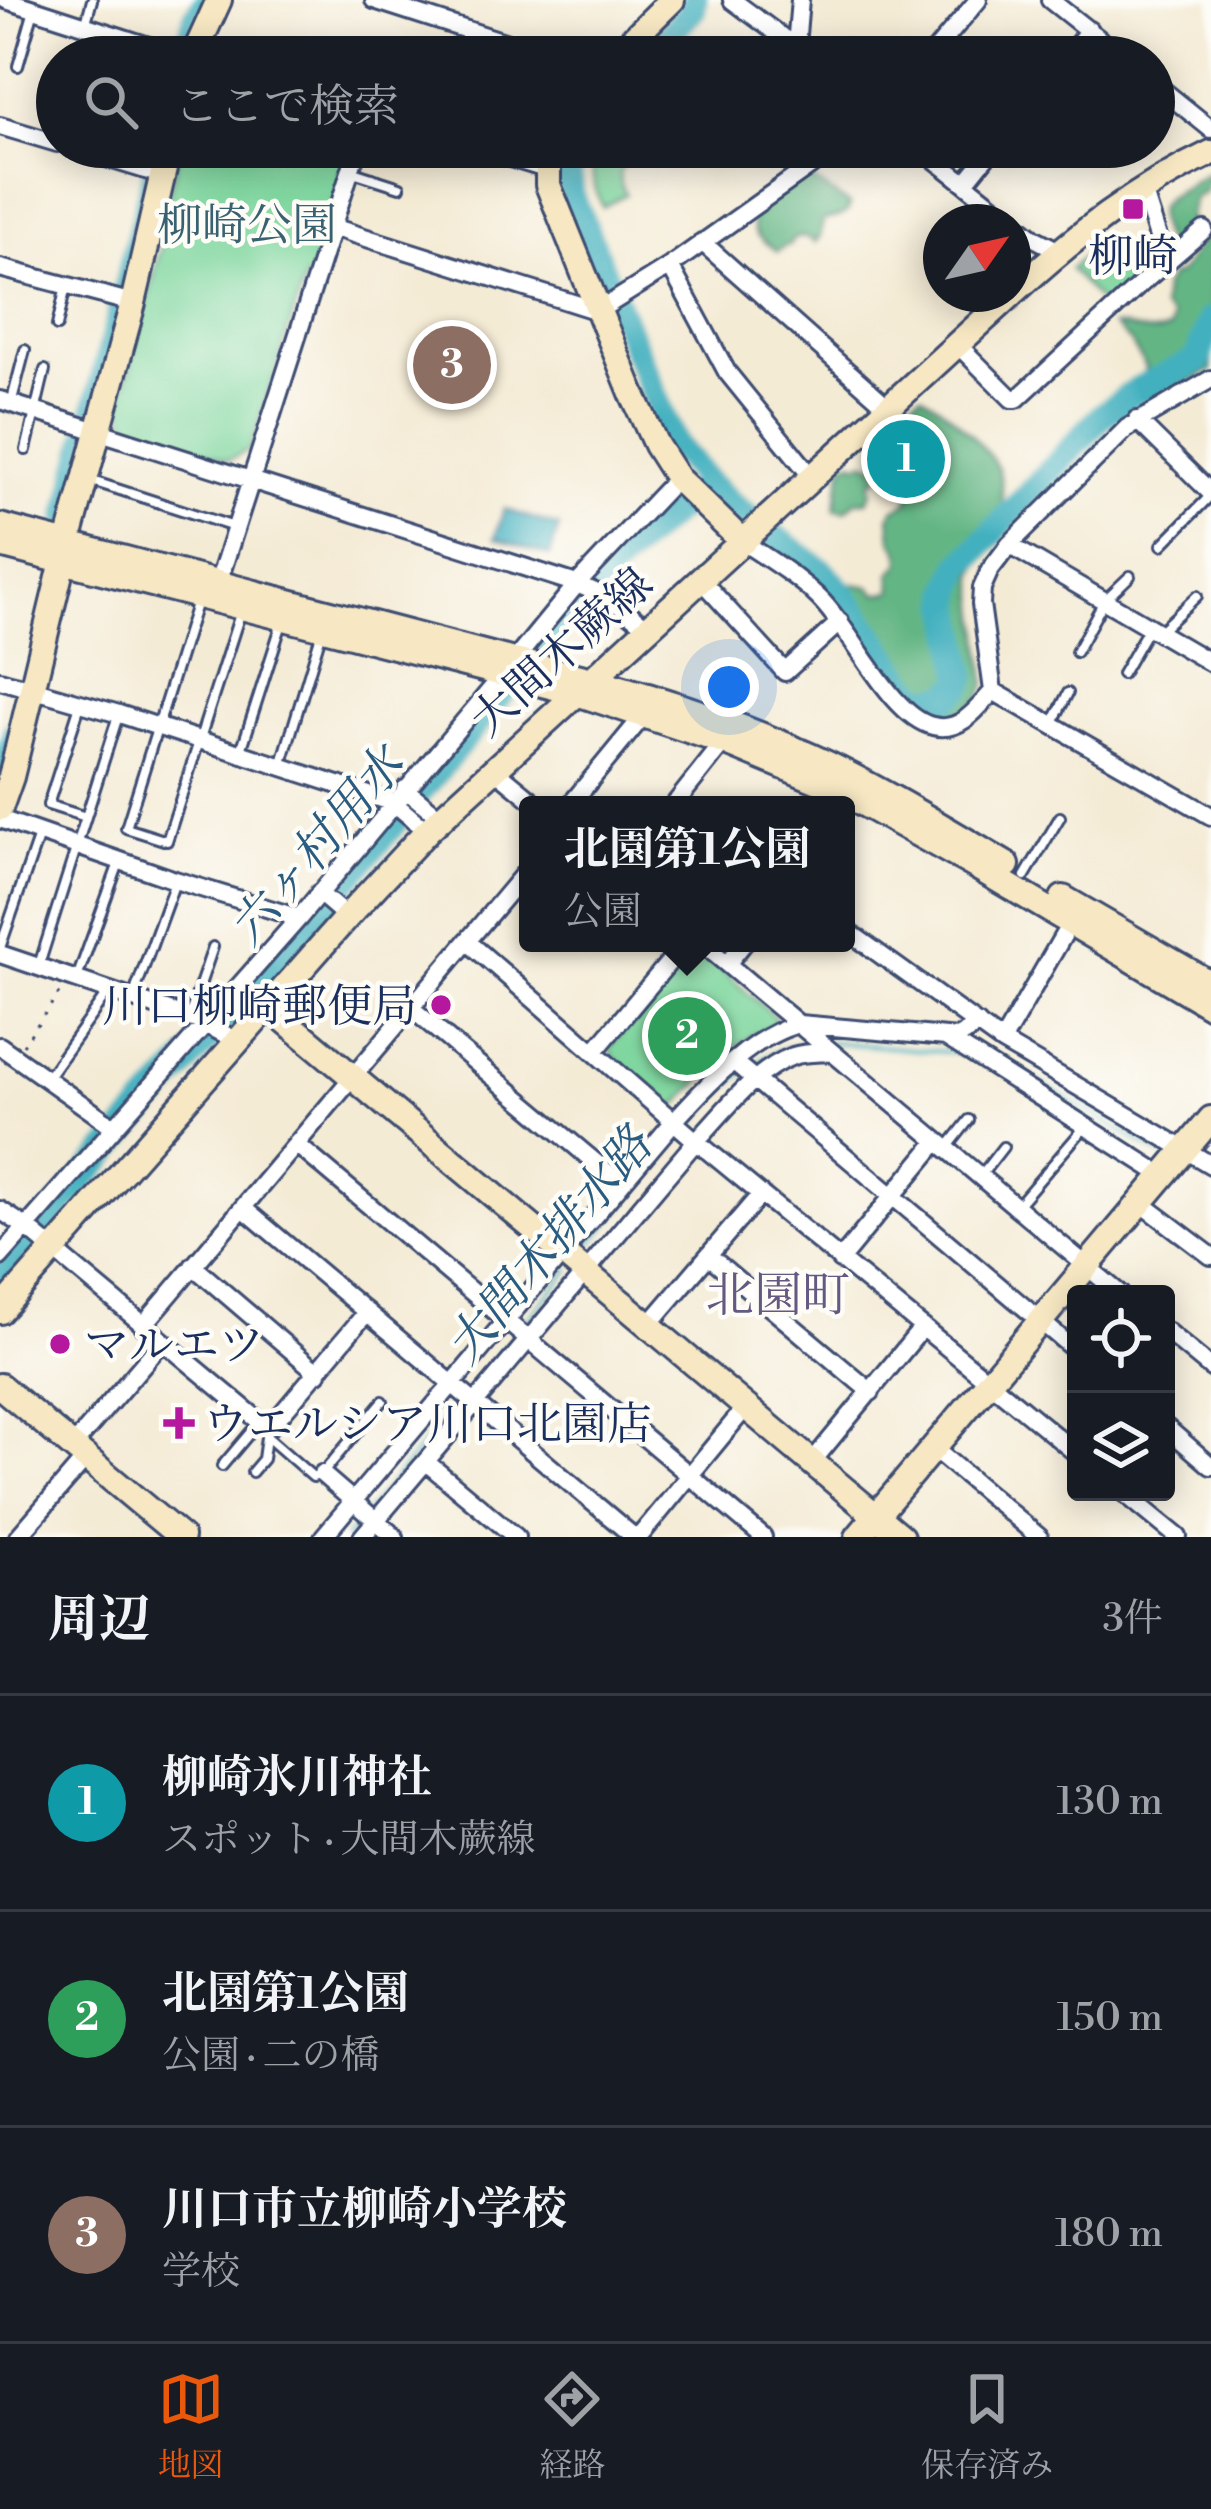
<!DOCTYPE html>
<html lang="ja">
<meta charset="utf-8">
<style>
:root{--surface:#171b24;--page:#242831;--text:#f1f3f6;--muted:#9ea1a6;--line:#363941;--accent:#ea580c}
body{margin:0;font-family:"Libre Bodoni","Noto Serif JP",serif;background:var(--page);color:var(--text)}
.controls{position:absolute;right:36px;bottom:36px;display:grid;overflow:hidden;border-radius:12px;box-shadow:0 6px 30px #0003}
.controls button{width:108px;height:108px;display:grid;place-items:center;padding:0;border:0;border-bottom:3px solid var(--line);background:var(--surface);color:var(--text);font:60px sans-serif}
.compass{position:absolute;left:923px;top:204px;width:108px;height:108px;border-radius:50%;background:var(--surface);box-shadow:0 6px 30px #0003;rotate:56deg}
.you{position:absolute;left:729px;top:687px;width:42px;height:42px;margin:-30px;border:9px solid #fff;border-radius:50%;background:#1a73e8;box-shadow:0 0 0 18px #1a73e833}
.badge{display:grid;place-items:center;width:78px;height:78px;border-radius:50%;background:var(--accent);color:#fff;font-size:39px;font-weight:700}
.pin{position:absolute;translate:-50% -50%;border:6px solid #fff;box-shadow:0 3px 12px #0006}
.popup{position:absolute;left:519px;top:796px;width:336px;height:156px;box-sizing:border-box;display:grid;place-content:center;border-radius:12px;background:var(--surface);filter:drop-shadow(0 3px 9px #0005);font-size:39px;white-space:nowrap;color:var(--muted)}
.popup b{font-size:45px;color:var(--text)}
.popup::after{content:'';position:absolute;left:50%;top:100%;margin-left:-24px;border:24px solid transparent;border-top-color:var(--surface)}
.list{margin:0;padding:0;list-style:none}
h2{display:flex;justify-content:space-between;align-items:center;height:156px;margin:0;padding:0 48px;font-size:51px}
h2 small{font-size:39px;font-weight:400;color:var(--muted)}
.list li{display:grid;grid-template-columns:78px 1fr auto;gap:36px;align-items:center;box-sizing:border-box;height:216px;padding:0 48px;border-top:3px solid var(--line)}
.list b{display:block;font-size:45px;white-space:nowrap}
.list p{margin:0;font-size:39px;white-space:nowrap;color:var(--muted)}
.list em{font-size:39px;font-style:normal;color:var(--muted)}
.icon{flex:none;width:66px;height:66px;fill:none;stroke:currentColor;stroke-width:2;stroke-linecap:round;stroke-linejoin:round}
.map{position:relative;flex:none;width:1211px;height:1537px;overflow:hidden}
.search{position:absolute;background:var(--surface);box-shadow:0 6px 30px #0003;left:36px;right:36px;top:36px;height:132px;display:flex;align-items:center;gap:30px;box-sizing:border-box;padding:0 42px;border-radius:66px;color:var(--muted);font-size:45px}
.sheet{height:804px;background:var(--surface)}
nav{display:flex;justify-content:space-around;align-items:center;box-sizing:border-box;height:168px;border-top:3px solid var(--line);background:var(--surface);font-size:33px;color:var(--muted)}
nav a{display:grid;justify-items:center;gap:6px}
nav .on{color:var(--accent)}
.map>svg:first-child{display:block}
</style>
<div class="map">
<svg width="1211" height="1537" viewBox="0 0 1211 1537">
<rect width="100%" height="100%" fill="#fdfcf7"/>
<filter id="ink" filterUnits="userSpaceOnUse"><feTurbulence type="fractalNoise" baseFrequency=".00833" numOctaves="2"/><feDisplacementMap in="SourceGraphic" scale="24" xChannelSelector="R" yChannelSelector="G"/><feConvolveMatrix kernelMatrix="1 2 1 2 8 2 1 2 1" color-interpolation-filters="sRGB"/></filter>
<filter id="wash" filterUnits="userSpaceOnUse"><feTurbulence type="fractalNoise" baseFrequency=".004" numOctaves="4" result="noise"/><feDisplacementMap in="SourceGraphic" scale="48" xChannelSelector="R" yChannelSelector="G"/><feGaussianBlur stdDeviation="2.7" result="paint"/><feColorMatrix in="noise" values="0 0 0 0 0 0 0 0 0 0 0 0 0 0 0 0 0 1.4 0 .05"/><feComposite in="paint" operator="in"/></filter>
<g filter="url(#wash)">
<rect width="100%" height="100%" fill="#f4ebd5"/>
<path fill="#7bd59c" stroke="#4b827d" stroke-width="3" d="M180,147H352L311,276H306L250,449L229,460L131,427L120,407L171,208L166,207Z
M598,147H642L636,150V157C617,167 615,176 626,194L603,207C591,182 590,174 598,147Z
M1096,246L1132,285L1106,309L1070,269Z
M699,950L776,1018L774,1025C736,1037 704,1079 676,1106H671L612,1056L610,1047L689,952Z"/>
<path fill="#64b684" stroke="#407271" stroke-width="3" d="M1211,172V182H1208L1205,192L1194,198L1188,217L1195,225L1196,230L1176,247L1167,248C1155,214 1149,207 1183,188C1193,182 1200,176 1211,172Z
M807,176L850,205C847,218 834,218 823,220L820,237L815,242C807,236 801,235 792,240L790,245L784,246L777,252C762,238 748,237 754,212Z
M1211,239V371C1191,380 1172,397 1150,400C1143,390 1144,378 1146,367L1131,343L1114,326C1136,326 1146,338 1170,329L1172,317L1162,308L1164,286L1170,277L1180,273L1201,241Z
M921,394C946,407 981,442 996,465C1003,477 1001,490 1003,502C1004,512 1009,521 1006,530C1003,541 995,542 987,550C981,558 978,567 975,576L986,684L982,696L964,713L945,721L931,717L910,702L857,628L836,591L843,582L870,587L877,594L893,591L891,574L901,563L900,552L892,539L890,516L895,508C919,504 910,480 910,461L925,450L934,451L935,448L933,443C922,439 912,437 900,436L896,440L891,437L899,410Z
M853,461L857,464L863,461L877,466L878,477L871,483L872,492L867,501H856L845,511L835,509L842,471L847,462Z"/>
<path fill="#42b0bf" stroke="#2e708e" stroke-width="3" d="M504,509L559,527L550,556L495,538Z"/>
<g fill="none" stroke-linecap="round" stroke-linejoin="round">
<path stroke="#42b0bf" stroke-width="4.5" d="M831,1042L957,1053
M986,1056L997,1057L1163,1156
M688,1129C720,1092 761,1044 814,1043
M1205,1152L1211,1145
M580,1257L681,1137
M522,1326L569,1270
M468,1391L515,1335
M346,1537L461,1399"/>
<path stroke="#42b0bf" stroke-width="16" d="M180,57L191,15L201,0
M63,518L156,147
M0,767L11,730"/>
<path stroke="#42b0bf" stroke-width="27" d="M648,57L693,9L694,0
M572,147L568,170L571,195L675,445L707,483L738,510L821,571L841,591L905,683L922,699L947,698L961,685L964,676L952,604V592L960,568L1102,416L1139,389L1197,361L1211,320
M0,1275L153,1100L273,969L579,599L641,540L707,483"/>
</g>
</g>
<g filter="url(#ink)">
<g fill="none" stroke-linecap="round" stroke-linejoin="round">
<defs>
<path id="lane" d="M85,26L92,0
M18,66L34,10
M350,171L400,187
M57,326L66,286
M12,400L25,350
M26,450L45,370
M89,480L234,527
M1162,545L1211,495
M197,601L126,828L167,841L240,614
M1159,632L1197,596
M1076,652L1104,601L1130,576
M1122,674L1148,629
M80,705L48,805L86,817
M1052,724L1068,693
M240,754L283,620
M281,766L322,631
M1025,876L1060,817
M0,948L39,835
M39,965L118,716
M77,978L119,863
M133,997L175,882
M189,1017L213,947
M47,1078L108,992
M947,1148L969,1120
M982,1174L1003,1147
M1016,1207L1084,1128
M268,1427L266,1436L313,1477L322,1474L383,1401
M222,1466L259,1422
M252,1472L263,1459L266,1437"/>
<path id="street" d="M6,0L183,57
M374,0L551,57
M732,0L809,57
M1050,0L1122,57
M796,46L800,0
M930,57L978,0
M1067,57L1089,30
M1154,83L1211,129
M0,126L57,143
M70,147L162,175
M474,147L546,169
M919,147L1034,238L1059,251
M965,183L994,147
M1143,190L1166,262
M332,227L598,311L670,266L837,147
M702,242L889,408
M670,266L727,372L812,477
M0,268L133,303
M958,345L1012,399H1017L1141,284L1204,230
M0,400L577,584L677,478
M1137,420L1211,493
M743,542C769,559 795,575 818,597C851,628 891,717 933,726C960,733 978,708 993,691L981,604L982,588L990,570L1009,545L1127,428L1211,379
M1009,545L1211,663
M701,580L785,672L840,622
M218,583L358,147
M514,661L577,584L611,599L648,628
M0,680L119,714L394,803L427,831
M993,691L1211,816
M494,769L538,805
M405,789L441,818
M570,805L644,715
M674,805L724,742
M0,819L175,880L299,918
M319,893L347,917
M846,930L1002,1042L1211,1165
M467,941L696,1141L1076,1453
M702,943L1120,1294
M0,954L199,1021L238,1041
M727,964L744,943
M411,1008L621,1184
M947,1038L1164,1176
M1002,1042L1071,922
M0,1046L114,1127
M594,1052L685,943
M734,1062L1076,1351
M296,1144L763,1537
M1141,1203L1211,1256
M243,1208L634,1537
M0,1210L26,1227L264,1425H272L367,1312
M709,1256L871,1392
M0,1257L299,918L502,676
M840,1260L937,1142
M193,1266L318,1373
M143,1326L528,869
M648,1326L761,1194
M1166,1331L1211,1368
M1166,1427L1211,1466
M73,1446L162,1342
M933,1448L1039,1537
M426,1462L516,1537
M812,1462L923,1327
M322,1474L395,1537
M1123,1492L1178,1537
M18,1537L86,1458
M323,1537L675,1120C708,1084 751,1036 799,1024L958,1038L978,1024
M362,1537L696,1141C724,1112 754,1070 793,1056C805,1052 819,1053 832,1052
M639,1537L746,1407"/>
<path id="secondary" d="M193,57L219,0
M614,57L672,0
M548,147V185L632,393L656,445L677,478L743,542
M1013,293C1073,238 1136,188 1211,153
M0,526L514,661C621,685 730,718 830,765C891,795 949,831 1007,865
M0,545L577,693L724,742L835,788L975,866L1211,1006
M0,808L11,777L63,561L133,303L169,147
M1063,898L1211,984
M268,1006L901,1537
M0,1311L347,917L427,831L1012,294
M0,1386L181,1537
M858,1537L1211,1119"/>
</defs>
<use href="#lane" stroke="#3c4b70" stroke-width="14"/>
<use href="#street" stroke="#3c4b70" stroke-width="22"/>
<use href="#secondary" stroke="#3c4b70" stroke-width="30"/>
<path stroke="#3c4b70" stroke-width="3" stroke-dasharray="3 9" stroke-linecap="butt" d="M23,1045L62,989"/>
<use href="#lane" stroke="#fff" stroke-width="8"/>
<use href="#street" stroke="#fff" stroke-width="16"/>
<use href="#secondary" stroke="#f7e8c3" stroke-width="24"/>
</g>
</g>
<g fill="#b5179e" stroke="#fdfcf7" stroke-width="4.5">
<rect x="1121" y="197" width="24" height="24" rx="6"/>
<circle cx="441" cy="1005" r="12"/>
<circle cx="60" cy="1344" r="12"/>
<path d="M173 1405h12v12h12v12h-12v12h-12v-12h-12v-12h12z"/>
</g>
<g text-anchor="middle" stroke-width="9" stroke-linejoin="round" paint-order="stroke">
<g font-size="45" fill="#386171" stroke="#fdfcf7">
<text x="247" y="240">柳崎公園</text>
</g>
<g font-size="45" fill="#1b2f5e" stroke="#fdfcf7" text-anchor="start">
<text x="1133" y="271" text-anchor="middle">柳崎</text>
<text x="417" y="1021" text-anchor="end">川口柳崎郵便局</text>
<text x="84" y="1360">マルエツ</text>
<text x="203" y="1439">ウエルシア川口北園店</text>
</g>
<g font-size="45" fill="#1b2f5e" stroke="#fdfcf7">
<text transform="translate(561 651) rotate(-42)" y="16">大間木蕨線</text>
</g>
<g font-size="48" font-style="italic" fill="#295c80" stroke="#fdfcf7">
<text transform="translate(316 846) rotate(-50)" y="17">六ヶ村用水</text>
<text transform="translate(548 1245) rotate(-50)" y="17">大間木排水路</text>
</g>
<g font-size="48" fill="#645983" stroke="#fdfcf7">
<text x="778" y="1311">北園町</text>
</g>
</g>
</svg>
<div class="controls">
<button><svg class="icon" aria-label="locate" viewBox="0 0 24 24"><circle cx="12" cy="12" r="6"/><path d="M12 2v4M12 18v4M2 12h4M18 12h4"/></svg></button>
<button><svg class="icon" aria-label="layers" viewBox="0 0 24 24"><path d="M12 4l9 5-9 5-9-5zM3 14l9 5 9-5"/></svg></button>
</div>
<svg class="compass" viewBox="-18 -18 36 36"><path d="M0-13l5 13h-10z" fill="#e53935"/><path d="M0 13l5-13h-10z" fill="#9ea1a6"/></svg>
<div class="you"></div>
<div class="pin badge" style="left:906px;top:459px;background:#0f9aa8">1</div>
<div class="pin badge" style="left:687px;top:1036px;background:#2e9e5b">2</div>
<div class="popup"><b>北園第1公園</b>公園</div>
<div class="pin badge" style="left:452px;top:365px;background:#8d6e63">3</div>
<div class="search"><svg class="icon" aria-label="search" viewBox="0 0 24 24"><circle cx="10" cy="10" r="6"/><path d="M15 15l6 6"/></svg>ここで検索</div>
</div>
<section class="sheet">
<h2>周辺<small>3件</small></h2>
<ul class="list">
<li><span class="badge" style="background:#0f9aa8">1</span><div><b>柳崎氷川神社</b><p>スポット · 大間木蕨線</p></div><em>130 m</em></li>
<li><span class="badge" style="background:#2e9e5b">2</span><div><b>北園第1公園</b><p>公園 · 二の橋</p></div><em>150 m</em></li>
<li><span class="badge" style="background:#8d6e63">3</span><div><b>川口市立柳崎小学校</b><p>学校</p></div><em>180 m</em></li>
</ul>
</section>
<nav>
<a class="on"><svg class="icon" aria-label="map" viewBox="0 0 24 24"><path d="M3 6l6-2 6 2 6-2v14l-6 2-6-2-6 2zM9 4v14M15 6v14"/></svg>地図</a>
<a><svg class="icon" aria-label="directions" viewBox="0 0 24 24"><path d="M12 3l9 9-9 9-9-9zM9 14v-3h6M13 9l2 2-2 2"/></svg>経路</a>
<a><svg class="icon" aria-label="saved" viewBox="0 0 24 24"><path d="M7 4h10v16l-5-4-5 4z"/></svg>保存済み</a>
</nav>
